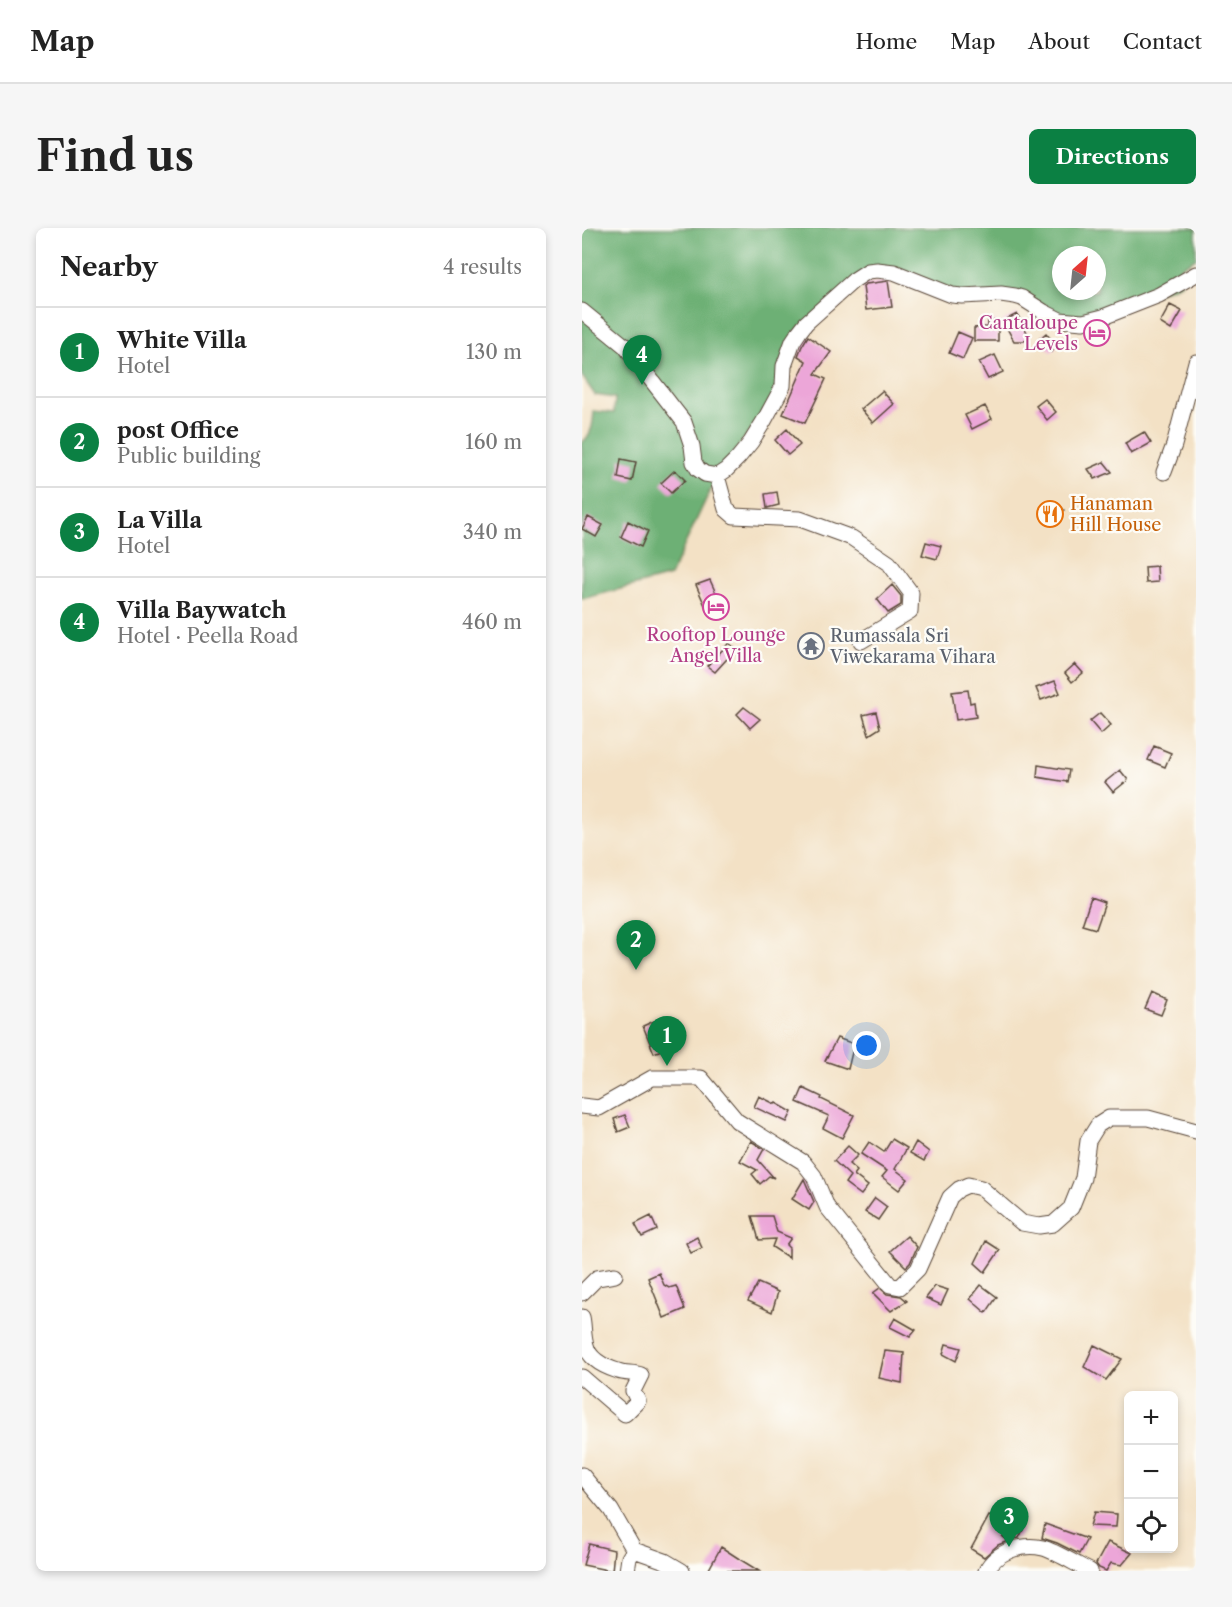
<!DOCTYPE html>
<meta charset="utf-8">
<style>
:root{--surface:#fff;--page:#f6f6f6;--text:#222;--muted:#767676;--line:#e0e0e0;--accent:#0b8043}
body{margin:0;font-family:"Libre Caslon Text",serif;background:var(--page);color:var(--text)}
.controls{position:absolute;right:18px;bottom:18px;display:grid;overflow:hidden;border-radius:9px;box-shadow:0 3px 9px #0003}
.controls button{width:54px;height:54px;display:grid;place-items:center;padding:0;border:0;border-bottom:2px solid var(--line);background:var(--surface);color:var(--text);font:30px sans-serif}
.compass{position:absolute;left:470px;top:18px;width:54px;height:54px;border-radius:50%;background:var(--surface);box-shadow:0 3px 9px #0003;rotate:27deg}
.you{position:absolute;left:285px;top:818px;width:21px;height:21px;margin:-15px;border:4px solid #fff;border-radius:50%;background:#1a73e8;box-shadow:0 0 0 9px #1a73e833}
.badge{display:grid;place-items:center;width:39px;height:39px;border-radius:50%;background:var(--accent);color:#fff;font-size:20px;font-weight:700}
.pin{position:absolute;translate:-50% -50px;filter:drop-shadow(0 2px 3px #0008)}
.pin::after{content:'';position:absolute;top:32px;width:21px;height:18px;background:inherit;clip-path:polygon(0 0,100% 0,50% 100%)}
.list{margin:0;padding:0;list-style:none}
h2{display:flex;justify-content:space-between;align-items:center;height:78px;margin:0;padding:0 24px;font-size:26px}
h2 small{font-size:20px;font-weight:400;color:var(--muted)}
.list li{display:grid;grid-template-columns:39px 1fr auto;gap:18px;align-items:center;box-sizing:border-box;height:90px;padding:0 24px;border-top:2px solid var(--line)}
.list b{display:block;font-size:22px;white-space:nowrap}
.list p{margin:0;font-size:20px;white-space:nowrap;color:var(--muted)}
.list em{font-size:20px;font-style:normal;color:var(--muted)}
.icon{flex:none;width:33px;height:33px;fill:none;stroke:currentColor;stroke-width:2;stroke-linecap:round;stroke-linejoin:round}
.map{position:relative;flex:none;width:614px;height:1343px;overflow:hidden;border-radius:9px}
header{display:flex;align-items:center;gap:36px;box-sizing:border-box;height:84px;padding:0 30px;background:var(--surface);border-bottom:2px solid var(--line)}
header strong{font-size:28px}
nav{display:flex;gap:33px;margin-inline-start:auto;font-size:21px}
.intro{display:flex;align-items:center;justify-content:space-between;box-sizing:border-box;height:144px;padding:0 36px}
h1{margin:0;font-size:42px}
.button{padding:15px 27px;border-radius:9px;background:var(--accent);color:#fff;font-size:21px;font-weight:700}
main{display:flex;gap:36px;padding:0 36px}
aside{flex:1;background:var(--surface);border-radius:9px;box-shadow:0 3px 9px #0003}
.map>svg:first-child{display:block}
</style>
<header>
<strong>Map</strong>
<nav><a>Home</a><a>Map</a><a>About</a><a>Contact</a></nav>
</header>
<div class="intro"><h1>Find us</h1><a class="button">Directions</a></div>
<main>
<aside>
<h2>Nearby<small>4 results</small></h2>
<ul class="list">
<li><span class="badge">1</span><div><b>White Villa</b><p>Hotel</p></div><em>130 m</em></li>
<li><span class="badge">2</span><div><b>post Office</b><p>Public building</p></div><em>160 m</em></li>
<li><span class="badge">3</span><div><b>La Villa</b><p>Hotel</p></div><em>340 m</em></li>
<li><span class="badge">4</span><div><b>Villa Baywatch</b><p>Hotel · Peella Road</p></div><em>460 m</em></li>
</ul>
</aside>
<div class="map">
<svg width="614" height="1343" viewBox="0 0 614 1343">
<rect width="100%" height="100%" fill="#fdfcf7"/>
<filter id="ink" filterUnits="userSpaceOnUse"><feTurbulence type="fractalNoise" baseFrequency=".0167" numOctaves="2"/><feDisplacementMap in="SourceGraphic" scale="12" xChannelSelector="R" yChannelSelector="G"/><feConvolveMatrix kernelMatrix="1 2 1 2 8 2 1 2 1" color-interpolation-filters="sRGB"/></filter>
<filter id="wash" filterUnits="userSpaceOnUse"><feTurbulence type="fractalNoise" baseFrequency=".008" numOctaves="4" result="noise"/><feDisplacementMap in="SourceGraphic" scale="24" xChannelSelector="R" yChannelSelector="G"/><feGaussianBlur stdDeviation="1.35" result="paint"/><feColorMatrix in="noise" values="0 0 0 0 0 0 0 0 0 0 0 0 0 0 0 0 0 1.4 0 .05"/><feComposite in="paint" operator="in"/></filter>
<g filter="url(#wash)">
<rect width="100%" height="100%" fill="#f3e1c5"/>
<path fill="#6db074" stroke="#546d49" stroke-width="1.5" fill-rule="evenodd" d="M0,0H614V30L599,39V56L501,94L448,74L380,68L299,42L224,95L201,158L135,248L88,348L0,371V215C10,206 11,196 12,183L32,185L33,170L13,167L0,148ZM479,27H515V63H479Z"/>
<g id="blocks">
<path fill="#eca6d8" d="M306,53L310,79L284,82L281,58L284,56Z
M588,77L600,83L589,102L578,95Z
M435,86L448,110L442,113H432L421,93Z
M406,93H416V113H392V100L406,99Z
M376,104L390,110L381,131L367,125Z
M464,105L475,119L469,124L458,110Z
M226,108L249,124L233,146L244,151L223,195L201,186L224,133L216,128L220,118Z
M413,127L421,144L406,151L397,134Z
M300,163L312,176L291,195L279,181Z
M463,171L474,184L465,192L454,178Z
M403,178L410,191L390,201L383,187Z
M205,201L218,217L206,227L193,212Z
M562,204L569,215L549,226L543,215Z
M39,231L54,234L50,253L36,250Z
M522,234L530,244L513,251L506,241Z
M93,242L103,252L89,265L79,255Z
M195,264L197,277L185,280L183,266Z
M473,274L482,282L470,294L463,286Z
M6,289L21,297L14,309L0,301Z
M46,293L66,303L59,319L39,309Z
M344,314L359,318L355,331L340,327Z
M575,338L576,354L564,355L563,339Z
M128,352L139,376L125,382L114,357Z
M310,357L319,368V377L306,385L295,371Z
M147,415L154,421L133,444L125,438Z
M493,436L501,445L490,454L483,445Z
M473,453L478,465L459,472L454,460Z
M386,462L388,475L392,474L394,489L374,492L370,464Z
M162,479L178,491L168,500L155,486Z
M294,484L298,500L287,507L281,487Z
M518,485L529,497L519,506L508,493Z
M572,518L589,525L583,539L566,532Z
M456,537L487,542L485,554L455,549Z
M538,542L546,552L531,564L523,554Z
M509,670L523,675L514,701L500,697Z
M570,765L585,772L579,787L563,781Z
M72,793L84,820L72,825L61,798Z
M255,810L272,816L266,841L243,833Z
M221,860L240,869L239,871L272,887L260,910L241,900L247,888L215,874Z
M177,868L193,876L194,875L210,884L205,894L172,879Z
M43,887L48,899L36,904L32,891Z
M310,911L325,920L313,941L326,951L317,962L300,949L305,943L279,926L287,914L302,924Z
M169,913L182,921L176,932L192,950L187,948L178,956L170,946L175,942L158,933Z
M334,914L347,924L342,933L328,925Z
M266,918L276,927L267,936L275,943L272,947L286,958L279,967L263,955L268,948L252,933Z
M222,951L232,974L227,982L210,971Z
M293,970L305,979L296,992L283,984Z
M69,988L75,1002L60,1009L53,996Z
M170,988H190L195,1004L209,1010L204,1017L207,1020V1030L190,1019L193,1011L177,1012Z
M325,1008L335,1019L328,1035L324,1039L308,1023Z
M115,1009L120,1020L109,1025L104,1015Z
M404,1013L418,1022L403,1044L393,1035Z
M77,1045L82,1057L87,1060L94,1058L103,1081L82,1090L66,1050Z
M176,1055L196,1064L190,1084L166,1073Z
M399,1057L415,1069L404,1085L388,1071Z
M353,1058L366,1062L359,1077L344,1070Z
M298,1060L305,1066L319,1068L325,1073L309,1083L291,1065Z
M313,1090L334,1102L328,1109L308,1099Z
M364,1116L379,1120L374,1133L361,1126Z
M512,1117L540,1131L524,1152L502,1139Z
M303,1123L322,1125L320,1155L297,1150Z
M512,1284L535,1286L534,1299L508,1298Z
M407,1288L441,1302L437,1310L430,1311L420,1308L426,1313L416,1317L402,1329L389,1321Z
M463,1296L505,1311L497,1326L475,1315L460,1310Z
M526,1314L550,1325L540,1337L529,1335L524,1343L517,1340L514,1336Z
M7,1316L32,1322L30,1343L1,1337Z
M139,1319L159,1332L177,1343H126Z"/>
</g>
</g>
<g filter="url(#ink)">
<use href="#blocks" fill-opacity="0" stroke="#574537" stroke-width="1.5"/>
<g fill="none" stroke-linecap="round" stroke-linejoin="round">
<defs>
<path id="minor" d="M0,83L43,118L102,194L110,218L112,234L116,241L123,246L135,248
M582,244L592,217L614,134
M279,413L328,383L329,365L307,335L270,310L218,291L152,288L144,281L135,248L144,242L156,230L169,214L182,193L201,158L202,138L211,113L217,104L224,95L272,52L286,43L295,42L312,44L370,67L380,68L419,66L433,68L440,70L462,84L478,92L501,94L521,89L577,67L614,46
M0,878L17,880L70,850H119L155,893L221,934L232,948L245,979L308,1057L318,1059L336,1041L368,969L377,961L386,957L399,960L440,995L457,998L471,996L489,980L501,950L506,913L516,897L527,890H566L614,903
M0,1065L15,1050L33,1047
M0,1089C2,1097 1,1108 4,1117C7,1131 23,1139 36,1143C44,1146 51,1144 59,1147L51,1163L56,1173L43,1186L0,1149
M0,1247L29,1282L52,1322L83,1333L100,1343
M45,1343L47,1330L52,1322
M404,1343C414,1323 441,1315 461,1320C473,1323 495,1337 508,1343"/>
</defs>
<use href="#minor" stroke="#574537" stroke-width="17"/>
<use href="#minor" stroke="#fff" stroke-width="15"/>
</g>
</g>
<defs>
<symbol id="hotel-ring" viewBox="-11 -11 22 22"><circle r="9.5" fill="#fdfcf7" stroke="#d1479c" stroke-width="1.5"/><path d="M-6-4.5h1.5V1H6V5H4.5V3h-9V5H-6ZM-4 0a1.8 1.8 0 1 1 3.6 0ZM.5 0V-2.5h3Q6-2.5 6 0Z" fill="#d1479c"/></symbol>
<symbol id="restaurant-ring" viewBox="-11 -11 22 22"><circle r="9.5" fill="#fdfcf7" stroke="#e8710a" stroke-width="1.5"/><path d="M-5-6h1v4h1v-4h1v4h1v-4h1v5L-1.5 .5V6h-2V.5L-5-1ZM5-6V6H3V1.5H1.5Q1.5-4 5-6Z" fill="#e8710a"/></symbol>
<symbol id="temple-ring" viewBox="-11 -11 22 22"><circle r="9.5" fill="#fdfcf7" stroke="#6b7280" stroke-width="1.5"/><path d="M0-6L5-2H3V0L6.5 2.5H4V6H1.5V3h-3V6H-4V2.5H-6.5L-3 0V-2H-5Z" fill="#6b7280"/></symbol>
</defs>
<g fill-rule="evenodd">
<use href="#hotel-ring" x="500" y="90" width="30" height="30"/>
<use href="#restaurant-ring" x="453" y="271" width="30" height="30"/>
<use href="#hotel-ring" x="119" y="364" width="30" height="30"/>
<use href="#temple-ring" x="214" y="403" width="30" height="30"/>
</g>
<g text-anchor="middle" stroke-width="4.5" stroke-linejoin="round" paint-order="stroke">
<g font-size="18" fill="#b23c85" stroke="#fdfcf7" text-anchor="end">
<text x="496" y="101">Cantaloupe<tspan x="496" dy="21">Levels</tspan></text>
<text x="134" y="413" text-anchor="middle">Rooftop Lounge<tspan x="134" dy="21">Angel Villa</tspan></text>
</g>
<g font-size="18" fill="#c56008" stroke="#fdfcf7" text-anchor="start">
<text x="488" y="282">Hanaman<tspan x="488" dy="21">Hill House</tspan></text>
</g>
<g font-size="18" fill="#5b616d" stroke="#fdfcf7" text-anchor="start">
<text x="248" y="414">Rumassala Sri<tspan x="248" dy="21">Viwekarama Vihara</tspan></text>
</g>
</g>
</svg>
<div class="controls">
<button>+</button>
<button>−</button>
<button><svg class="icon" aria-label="locate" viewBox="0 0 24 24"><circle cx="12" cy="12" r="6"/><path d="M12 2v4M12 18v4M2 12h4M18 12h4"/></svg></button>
</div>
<svg class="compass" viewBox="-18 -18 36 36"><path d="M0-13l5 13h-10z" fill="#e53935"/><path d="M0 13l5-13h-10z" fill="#767676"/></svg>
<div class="you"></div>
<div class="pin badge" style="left:85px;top:838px">1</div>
<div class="pin badge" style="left:54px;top:742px">2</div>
<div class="pin badge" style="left:427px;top:1319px">3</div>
<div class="pin badge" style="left:60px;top:157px">4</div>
</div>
</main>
